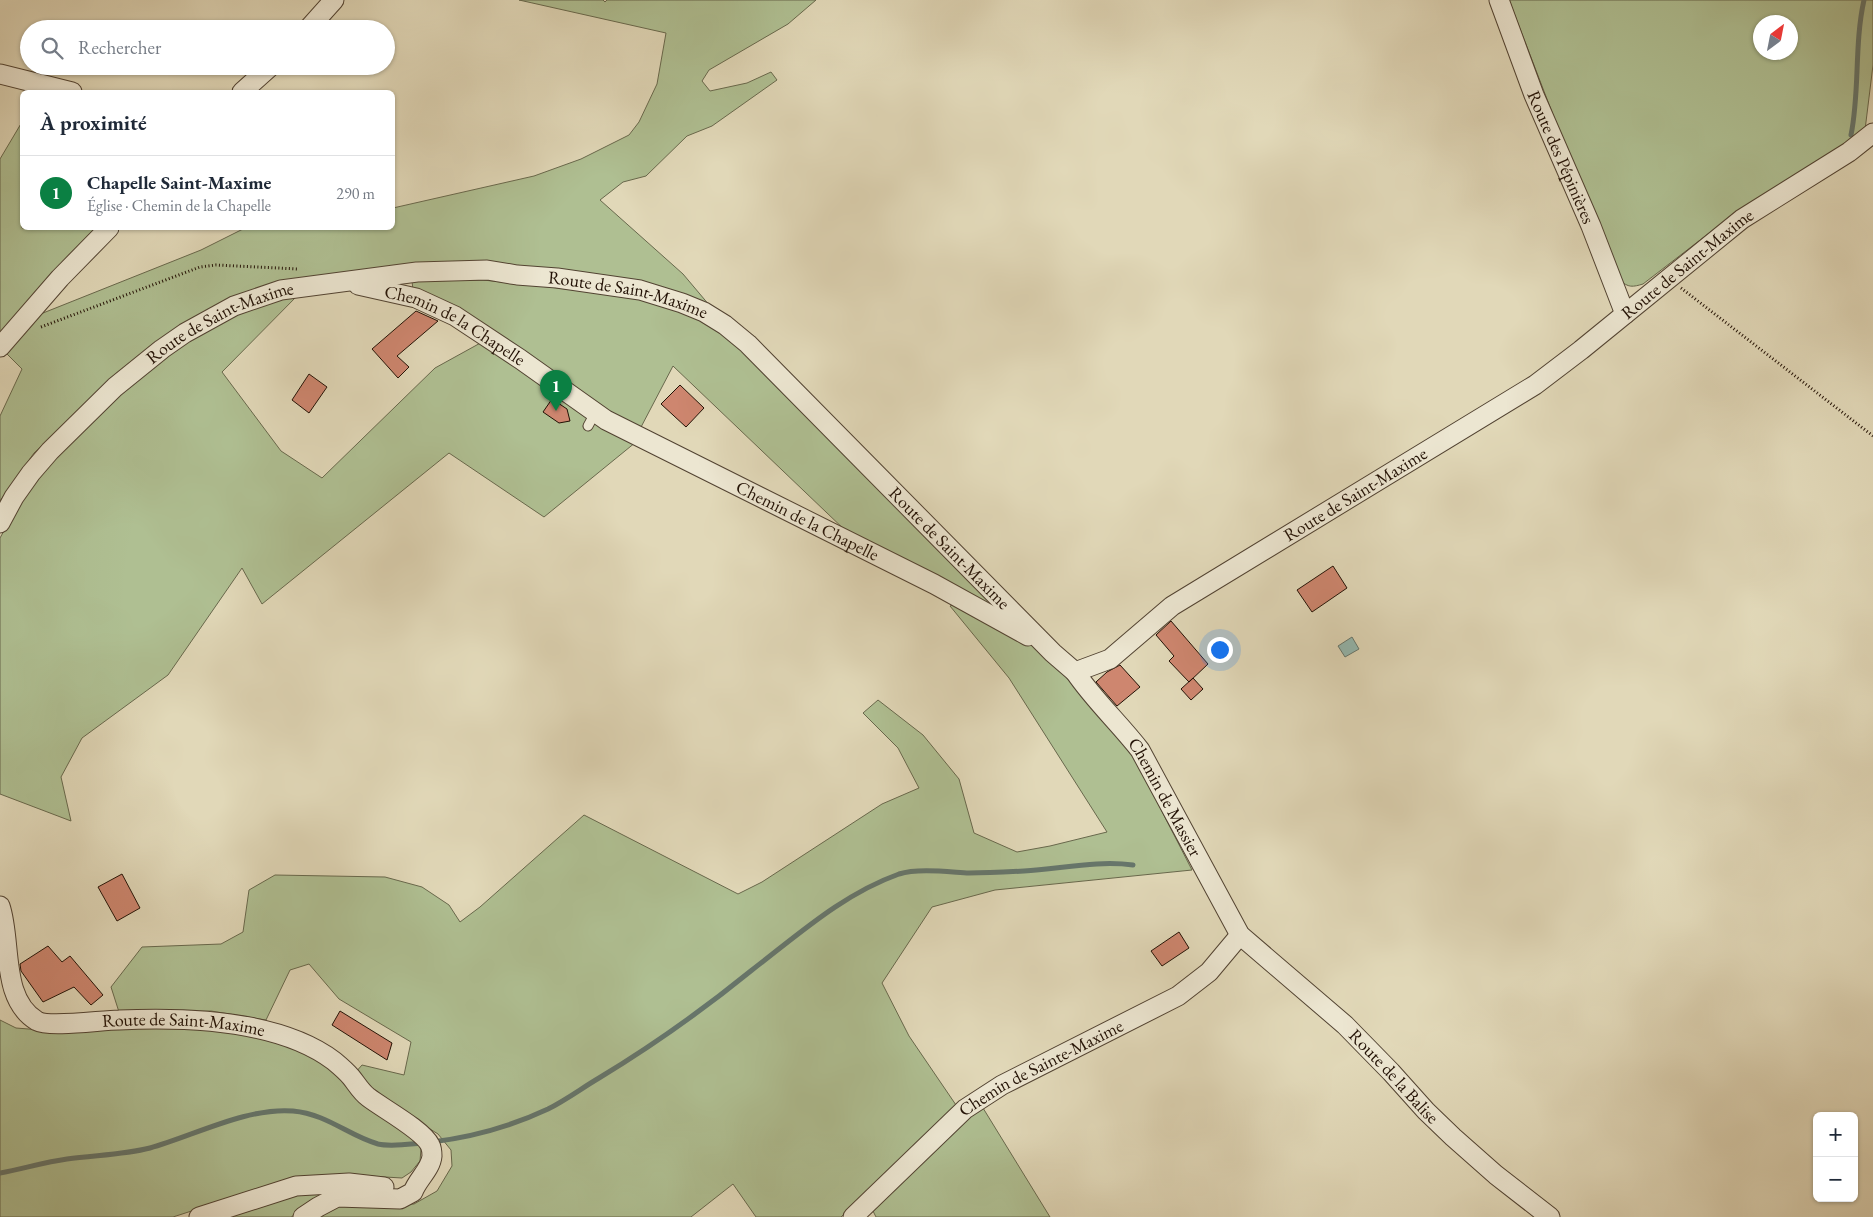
<!DOCTYPE html>
<html lang="fr">
<meta charset="utf-8">
<style>
:root{--surface:#fff;--page:#f6f6f7;--text:#1f2937;--muted:#747a83;--line:#e0e1e3;--accent:#0b8043}
body{margin:0;font-family:"EB Garamond",serif;background:var(--page);color:var(--text)}
.controls{position:absolute;right:15px;bottom:15px;display:grid;overflow:hidden;border-radius:8px;box-shadow:0 1px 4px #0004}
.controls button{width:45px;height:45px;display:grid;place-items:center;padding:0;border:0;border-bottom:1px solid var(--line);background:var(--surface);color:var(--text);font:25px sans-serif}
.compass{position:absolute;left:1753px;top:15px;width:45px;height:45px;border-radius:50%;background:var(--surface);box-shadow:0 1px 4px #0004;rotate:32deg}
.you{position:absolute;left:1219px;top:649px;width:18px;height:18px;margin:-12px;border:4px solid #fff;border-radius:50%;background:#1a73e8;box-shadow:0 0 0 8px #1a73e833}
.badge{display:grid;place-items:center;width:32px;height:32px;border-radius:50%;background:var(--accent);color:#fff;font-size:16px;font-weight:700}
.pin{position:absolute;translate:-50% -41px;filter:drop-shadow(0 1px 2px #0008)}
.pin::after{content:'';position:absolute;top:26px;width:18px;height:15px;background:inherit;clip-path:polygon(0 0,100% 0,50% 100%)}
.list{margin:0;padding:0;list-style:none}
h2{display:flex;justify-content:space-between;align-items:center;height:65px;margin:0;padding:0 20px;font-size:21px}
h2 small{font-size:16px;font-weight:400;color:var(--muted)}
.list li{display:grid;grid-template-columns:32px 1fr auto;gap:15px;align-items:center;box-sizing:border-box;height:75px;padding:0 20px;border-top:1px solid var(--line)}
.list b{display:block;font-size:19px;white-space:nowrap}
.list p{margin:0;font-size:16px;white-space:nowrap;color:var(--muted)}
.list em{font-size:16px;font-style:normal;color:var(--muted)}
.icon{flex:none;width:28px;height:28px;fill:none;stroke:currentColor;stroke-width:2;stroke-linecap:round;stroke-linejoin:round}
.map{position:relative;flex:none;width:1873px;height:1217px;overflow:hidden}
.search{position:absolute;background:var(--surface);box-shadow:0 1px 4px #0004;left:20px;top:20px;width:375px;height:55px;display:flex;align-items:center;gap:12px;box-sizing:border-box;padding:0 18px;border-radius:28px;color:var(--muted);font-size:19px}
.panel{position:absolute;background:var(--surface);box-shadow:0 1px 4px #0004;left:20px;top:90px;width:375px;height:140px;border-radius:8px}
.map>svg:first-child{display:block}
</style>
<div class="map">
<svg width="1873" height="1217" viewBox="0 0 1873 1217">
<rect width="100%" height="100%" fill="#e1d8b8"/>
<filter id="stains"><feTurbulence type="fractalNoise" baseFrequency=".004" numOctaves="4"/><feColorMatrix values="0 0 0 0 .2 0 0 0 0 .09 0 0 0 0 .02 0 0 0 .5 -.17"/></filter>
<radialGradient id="worn" r=".72"><stop offset=".6" stop-color="#630" stop-opacity="0"/><stop offset="1" stop-color="#630" stop-opacity=".3"/></radialGradient>
<path fill="#afbf92" stroke="#68684c" fill-rule="evenodd" d="M519,0H603L605,2L607,0H816L788,24L709,70L702,81L710,91L747,83L771,72L777,80L712,126L687,136L646,176L623,182L600,200L683,274L710,306L485,265L254,292L83,406L34,453L0,501V416L22,369L2,349L33,317L201,250L245,228H392L393,208L534,176L581,159L629,135L639,122L657,84L666,33Z
M1509,0H1873V65L1865,130L1795,176L1743,207L1643,284C1633,287 1628,288 1620,280L1578,180ZM1760,22H1790V52H1760Z
M22,122V228H101L0,338V159Z
M483,280L651,298L718,327L1022,628L848,533L673,366L640,429L610,415L413,290L412,281Z
M298,295L222,372L281,451L322,478L435,368L484,341L636,442L544,517L449,453L262,604L242,568L168,675L82,738L61,777L71,821L0,794V538L21,500L55,453L138,378L210,326L262,301Z
M958,603L1033,646L1061,670L1130,749L1192,870L995,890L932,907L882,983L909,1036L956,1105L841,1217H756L733,1184L691,1217H314L331,1207L352,1204H414L437,1191L452,1166L451,1150L438,1134L381,1098L355,1073L362,1065L404,1075L411,1042L339,999L309,964L290,970L266,1020L211,1011L119,1012L111,987L142,947L221,944L243,932L249,890L275,875L385,877L422,887L449,905L460,922L480,907L584,815L738,894L762,882L882,804L919,788L898,748L863,713L878,700L923,735L959,779L974,833L1017,852L1050,846L1107,832L1009,678L950,606Z
M0,1020L16,1028L41,1030L202,1027L249,1031L310,1052L416,1138L421,1149L420,1161L411,1172L402,1178L351,1175L284,1181L173,1217H0Z
M983,1108L1050,1217H876L871,1207L963,1121Z
M329,1190L332,1195L291,1217H215L305,1192Z"/>
<path fill="#94b9b1" stroke="#66766c" d="M1352,637L1359,649L1345,657L1338,646Z"/>
<g fill="none" stroke-linecap="round" stroke-linejoin="round">
<path stroke="#66766c" stroke-width="5" d="M1851,135C1860,91 1854,45 1864,0
M432,1142C472,1137 512,1126 548,1109C566,1100 582,1088 599,1078C652,1046 704,1009 752,970C799,934 843,894 899,874C918,868 949,872 969,873C988,873 1006,872 1024,871C1060,869 1097,860 1133,865
M0,1173C22,1169 45,1162 67,1159C94,1155 123,1155 150,1148C193,1136 248,1107 293,1111C327,1114 349,1136 378,1144C391,1147 410,1144 424,1143"/>
</g>
<path fill="#ce866f" stroke="#221105" d="M416,311L438,321L397,356L409,367L398,378L372,349Z
M309,374L327,387L309,413L292,400Z
M680,385L704,408L686,427L661,404Z
M552,399L567,409L570,421L559,423L543,412Z
M1333,566L1347,588L1312,612L1297,590Z
M1171,621L1208,664L1189,682L1169,661L1174,656L1156,635Z
M1120,665L1140,687L1117,706L1096,682L1107,672Z
M1193,678L1203,689L1191,700L1181,689Z
M122,874L140,908L117,921L98,887Z
M1179,932L1189,948L1162,966L1151,951Z
M48,946L62,962L70,956L103,995L91,1005L74,987L43,1002L21,971L20,964Z
M340,1011L392,1043L387,1060L332,1025Z"/>
<g fill="none" stroke-linecap="round" stroke-linejoin="round">
<defs>
<path id="service" d="M588,426L595,413"/>
<g id="minor">
<path id="s1" d="M1499,0L1534,95L1591,226L1625,314"/>
<path d="M308,29L334,0"/>
<path d="M0,74L72,92"/>
<path d="M242,92L271,66"/>
<path id="s2" d="M358,285L416,298L455,316L520,359L606,420L934,584L1028,636"/>
<path d="M0,347L60,278L109,228"/>
<path id="s3" d="M0,523L14,497L31,473L50,451L115,387L162,349L185,333L234,306L281,290L417,272L487,270L517,275L557,278L640,290L682,303L704,312L725,325L748,344L1053,653L1075,672L1110,659L1172,606L1535,385L1581,350L1742,219L1849,152L1873,133"/>
<path id="s4" d="M1075,672C1094,700 1119,723 1140,750L1240,935L1345,1025L1391,1072L1426,1111L1453,1137L1496,1175L1550,1217"/>
<path id="s5" d="M0,906C12,941 0,999 37,1021C50,1028 102,1020 119,1020C185,1017 280,1020 334,1061C340,1066 346,1071 351,1077C356,1083 361,1092 368,1097C382,1108 423,1130 430,1145C431,1147 432,1153 432,1156C431,1169 417,1180 413,1192L400,1199L337,1197L318,1207L303,1217"/>
<path d="M199,1217L296,1186L349,1183L384,1187"/>
<path id="s6" d="M853,1217L965,1109L1002,1085L1178,996L1209,972L1240,935"/>
</g>
</defs>
<use href="#service" stroke="#524332" stroke-width="11"/>
<use href="#minor" stroke="#524332" stroke-width="21"/>
<path stroke="#221105" stroke-width="3" stroke-dasharray="1 2.5" stroke-linecap="butt" d="M1681,288L1873,436
M41,327L200,267L216,265L298,269"/>
<use href="#service" stroke="#ece6d1" stroke-width="9"/>
<use href="#minor" stroke="#ece6d1" stroke-width="19"/>
</g>
<g text-anchor="middle" stroke-width="4" stroke-linejoin="round" paint-order="stroke">
<g font-size="18" fill="#221105" stroke="#ece6d1">
<text dy="6" stroke="none"><textPath href="#s1" startOffset="169">Route des Pépinières</textPath></text>
<text dy="6" stroke="none"><textPath href="#s3" startOffset="2059">Route de Saint-Maxime</textPath></text>
<text dy="6" stroke="none"><textPath href="#s3" startOffset="724">Route de Saint-Maxime</textPath></text>
<text dy="6" stroke="none"><textPath href="#s3" startOffset="304">Route de Saint-Maxime</textPath></text>
<text dy="6" stroke="none"><textPath href="#s2" startOffset="106">Chemin de la Chapelle</textPath></text>
<text dy="6" stroke="none"><textPath href="#s3" startOffset="1654">Route de Saint-Maxime</textPath></text>
<text dy="6" stroke="none"><textPath href="#s2" startOffset="511">Chemin de la Chapelle</textPath></text>
<text dy="6" stroke="none"><textPath href="#s3" startOffset="1144">Route de Saint-Maxime</textPath></text>
<text dy="6" stroke="none"><textPath href="#s4" startOffset="155">Chemin de Massier</textPath></text>
<text dy="6" stroke="none"><textPath href="#s5" startOffset="272">Route de Saint-Maxime</textPath></text>
<text dy="6" stroke="none"><textPath href="#s6" startOffset="242">Chemin de Sainte-Maxime</textPath></text>
<text dy="6" stroke="none"><textPath href="#s4" startOffset="521">Route de la Balise</textPath></text>
</g>
</g>
<rect width="100%" height="100%" filter="url(#stains)"/>
<rect width="100%" height="100%" fill="url(#worn)"/>
</svg>
<div class="controls">
<button>+</button>
<button>−</button>
</div>
<svg class="compass" viewBox="-18 -18 36 36"><path d="M0-13l5 13h-10z" fill="#e53935"/><path d="M0 13l5-13h-10z" fill="#747a83"/></svg>
<div class="you"></div>
<div class="pin badge" style="left:556px;top:411px">1</div>
<div class="search"><svg class="icon" aria-label="search" viewBox="0 0 24 24"><circle cx="10" cy="10" r="6"/><path d="M15 15l6 6"/></svg>Rechercher</div>
<section class="panel">
<h2>À proximité<small></small></h2>
<ul class="list">
<li><span class="badge">1</span><div><b>Chapelle Saint-Maxime</b><p>Église · Chemin de la Chapelle</p></div><em>290 m</em></li>
</ul>
</section>
</div>
